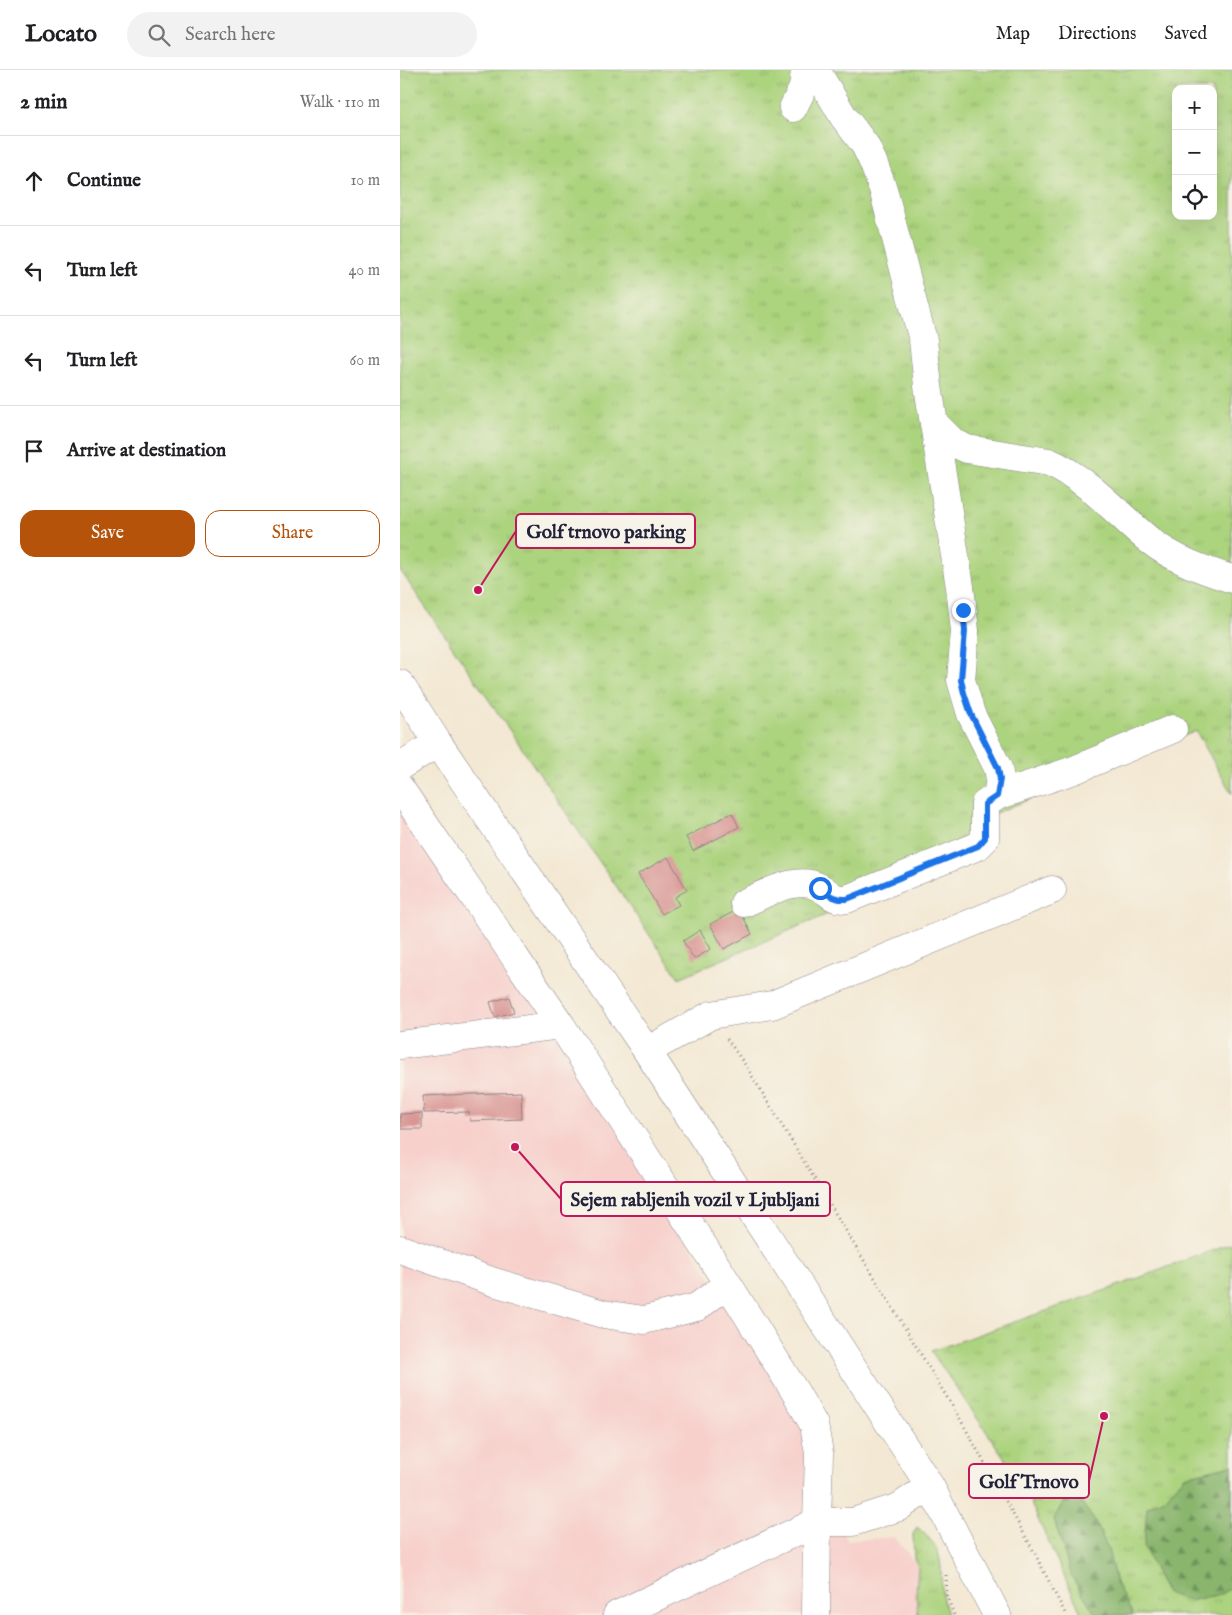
<!DOCTYPE html>
<meta charset="utf-8">
<style>
:root{--surface:#fff;--page:#f2f2f2;--text:#202124;--muted:#757577;--line:#e0e0e0;--accent:#b45309}
body{margin:0;font-family:"IM FELL English",serif;background:var(--page);color:var(--text)}
.controls{position:absolute;right:15px;top:15px;display:grid;overflow:hidden;border-radius:10px;box-shadow:0 5px 20px #0002}
.controls button{width:45px;height:45px;display:grid;place-items:center;padding:0;border:0;border-bottom:1px solid var(--line);background:var(--surface);color:var(--text);font:25px sans-serif}
.stop{position:absolute;width:15px;height:15px;margin:-11px;border:4px solid #1a73e8;border-radius:50%;background:#fff}
.stop.end{background:#1a73e8;border-color:#fff;box-shadow:0 1px 5px #0008}
.list{margin:0;padding:0;list-style:none}
h2{display:flex;justify-content:space-between;align-items:center;height:65px;margin:0;padding:0 20px;font-size:21px}
h2 small{font-size:16px;font-weight:400;color:var(--muted)}
.list li{display:grid;grid-template-columns:32px 1fr auto;gap:15px;align-items:center;box-sizing:border-box;height:90px;padding:0 20px;border-top:1px solid var(--line)}
.list b{display:block;font-size:19px;white-space:nowrap}
.list em{font-size:16px;font-style:normal;color:var(--muted)}
.actions{display:flex;gap:10px;padding:15px 20px}
.actions a{flex:1;padding:11px 0;border:1px solid var(--accent);border-radius:15px;text-align:center;font-size:18px;color:var(--accent)}
.actions .main{background:var(--accent);color:#fff}
.icon{flex:none;width:28px;height:28px;fill:none;stroke:currentColor;stroke-width:2;stroke-linecap:round;stroke-linejoin:round}
.map{position:relative;flex:none;width:832px;height:1545px;overflow:hidden}
header{display:flex;align-items:center;gap:30px;box-sizing:border-box;height:70px;padding:0 25px;background:var(--surface);border-bottom:1px solid var(--line)}
header strong{font-size:24px}
nav{display:flex;gap:28px;margin-inline-start:auto;font-size:18px}
.search{width:350px;height:45px;background:var(--page);display:flex;align-items:center;gap:12px;box-sizing:border-box;padding:0 18px;border-radius:28px;color:var(--muted);font-size:19px}
main{display:flex}
aside{flex:1;background:var(--surface)}
.map>svg:first-child{display:block}
</style>
<header>
<strong>Locato</strong>
<div class="search"><svg class="icon" aria-label="search" viewBox="0 0 24 24"><circle cx="10" cy="10" r="6"/><path d="M15 15l6 6"/></svg>Search here</div>
<nav><a>Map</a><a>Directions</a><a>Saved</a></nav>
</header>
<main>
<aside>
<h2>2 min<small>Walk · 110 m</small></h2>
<ul class="list">
<li><svg class="icon" aria-label="ahead" viewBox="0 0 24 24"><path d="M12 20V5M6 11l6-6 6 6"/></svg><div><b>Continue</b></div><em>10 m</em></li>
<li><svg class="icon" aria-label="left" viewBox="0 0 24 24"><path d="M17 20v-9H6M10 6l-5 5 5 5"/></svg><div><b>Turn left</b></div><em>40 m</em></li>
<li><svg class="icon" aria-label="left" viewBox="0 0 24 24"><path d="M17 20v-9H6M10 6l-5 5 5 5"/></svg><div><b>Turn left</b></div><em>60 m</em></li>
<li><svg class="icon" aria-label="arrive" viewBox="0 0 24 24"><path d="M6 21V4h12l-3 4 3 4H6"/></svg><div><b>Arrive at destination</b></div></li>
</ul>
<div class="actions"><a class="main">Save</a><a>Share</a></div>
</aside>
<div class="map">
<svg width="832" height="1545" viewBox="0 0 832 1545">
<defs>
<pattern id="grass-tufts" width="24" height="20" patternUnits="userSpaceOnUse" patternTransform="scale(1.25)"><rect width="24" height="20" fill="#acd37e"/><path d="M3 7l-1-3M5 7V3M7 7l1-3M15 17l-1-3M17 17v-4M19 17l1-3" fill="none" stroke="#94b56e"/></pattern>
<pattern id="forest-firs" width="22" height="20" patternUnits="userSpaceOnUse" patternTransform="scale(1.25)"><rect width="22" height="20" fill="#89b56d"/><path d="M5 1l3.5 6h-7zM16 11l3.5 6h-7z" fill="#70935b"/></pattern>
</defs>
<rect width="100%" height="100%" fill="#f7f3e8"/>
<filter id="ink" filterUnits="userSpaceOnUse"><feTurbulence type="fractalNoise" baseFrequency=".02" numOctaves="2"/><feDisplacementMap in="SourceGraphic" scale="10" xChannelSelector="R" yChannelSelector="G"/><feConvolveMatrix kernelMatrix="1 2 1 2 8 2 1 2 1" color-interpolation-filters="sRGB"/></filter>
<filter id="wash" filterUnits="userSpaceOnUse"><feTurbulence type="fractalNoise" baseFrequency=".0096" numOctaves="4" result="noise"/><feDisplacementMap in="SourceGraphic" scale="20" xChannelSelector="R" yChannelSelector="G"/><feGaussianBlur stdDeviation="1.12" result="paint"/><feColorMatrix in="noise" values="0 0 0 0 0 0 0 0 0 0 0 0 0 0 0 0 0 1.4 0 .05"/><feComposite in="paint" operator="in"/></filter>
<g filter="url(#wash)">
<rect width="100%" height="100%" fill="#f3e8d3"/>
<path fill="#f7d0cc" d="M0,738L150,954L395,1341L447,1471L494,1467L518,1496L516,1524L518,1545H0Z"/>
<path fill="url(#grass-tufts)" stroke="#677a5c" fill-rule="evenodd" d="M0,0H832V724L796,661L593,744L591,774L279,908L0,500ZM776,19H813V146H776Z
M832,1173V1545H682L621,1412L531,1281L712,1218Z
M517,1457C525,1464 534,1472 538,1482C545,1501 537,1524 548,1545H518L516,1524L518,1496L514,1488L513,1464Z"/>
<path fill="url(#forest-firs)" stroke="#566c54" d="M832,1395V1517L821,1524L789,1531L766,1523L744,1477L747,1437L767,1426L785,1406Z
M665,1429H679L696,1453L708,1479L716,1513L733,1545H696L672,1507L654,1449Z"/>
<g id="blocks">
<path fill="#d7908e" d="M332,743L339,757L293,781L286,767Z
M268,787L287,820L275,827L279,835L262,844L238,804Z
M339,839L352,864L324,879L310,854Z
M300,860L311,879L294,889L283,871Z
M109,927L114,942L95,947L90,932Z
M121,1022L122,1049L70,1051L69,1042L24,1043L23,1026Z
M22,1043V1059H0V1044Z"/>
</g>
</g>
<g filter="url(#ink)">
<use href="#blocks" fill-opacity="0" stroke="#8a8587" stroke-width="1"/>
<g fill="none" stroke-linecap="round" stroke-linejoin="round">
<defs>
<path id="minor" d="M393,38L403,18L405,0
M534,353L554,373L567,379L649,392C688,409 717,444 749,470C773,489 803,500 832,509
M0,614L38,673L247,981L530,1416L597,1545
M0,696L38,673
M0,718L161,955L328,1214L397,1325L414,1355L419,1383L417,1452L217,1545
M597,726L674,700L773,659
M344,833C366,824 396,805 419,817C431,823 431,830 447,829L578,776L585,769V734L597,726L600,709L598,698L571,644L561,610L565,561L560,517L528,316L523,270L514,237L483,119L473,92L465,75L443,46L416,0
M0,975L161,955
M247,981L311,945L372,935L652,820
M0,1179L94,1212L203,1244L244,1250L297,1237L328,1214
M416,1545L417,1452H453L499,1437L530,1416"/>
</defs>
<use href="#minor" stroke="#8a8587" stroke-width="29"/>
<path stroke="#8a8587" stroke-width="3" stroke-dasharray="1 4" stroke-linecap="butt" d="M327,969L346,996L559,1347L633,1480L666,1545
M546,1505L547,1526L554,1545"/>
<use href="#minor" stroke="#fff" stroke-width="28"/>
</g>
</g>
<g fill="none" stroke-linecap="round" stroke-linejoin="round" filter="url(#ink)">
<path stroke="#1a73e8" stroke-width="6" d="M420,818C429,825 435,830 447,829L578,776L585,768V734L597,726L600,709L598,698L571,644L564,623L561,610L565,561L563,540"/>
</g>
<path fill="none" stroke="#c2185b" stroke-width="2" d="M78 520L116 461M115 1077L161 1129M704 1346L689 1411"/>
<g fill="#c2185b" stroke="#f7f3e8" stroke-width="2">
<circle cx="78" cy="520" r="5"/>
<circle cx="115" cy="1077" r="5"/>
<circle cx="704" cy="1346" r="5"/>
</g>
<g fill="#f7f3e8" stroke="#c2185b" stroke-width="2">
<rect x="116" y="444" width="179" height="34" rx="5"/>
<rect x="161" y="1112" width="269" height="34" rx="5"/>
<rect x="569" y="1394" width="120" height="34" rx="5"/>
</g>
<g font-size="19" text-anchor="middle" font-weight="bold" fill="#22223b">
<text x="206" y="468">Golf trnovo parking</text>
<text x="295" y="1136">Sejem rabljenih vozil v Ljubljani</text>
<text x="629" y="1418">Golf Trnovo</text>
</g>
</svg>
<div class="controls">
<button>+</button>
<button>−</button>
<button><svg class="icon" aria-label="locate" viewBox="0 0 24 24"><circle cx="12" cy="12" r="6"/><path d="M12 2v4M12 18v4M2 12h4M18 12h4"/></svg></button>
</div>
<div class="stop" style="left:420px;top:818px"></div>
<div class="stop end" style="left:563px;top:540px"></div>
</div>
</main>
